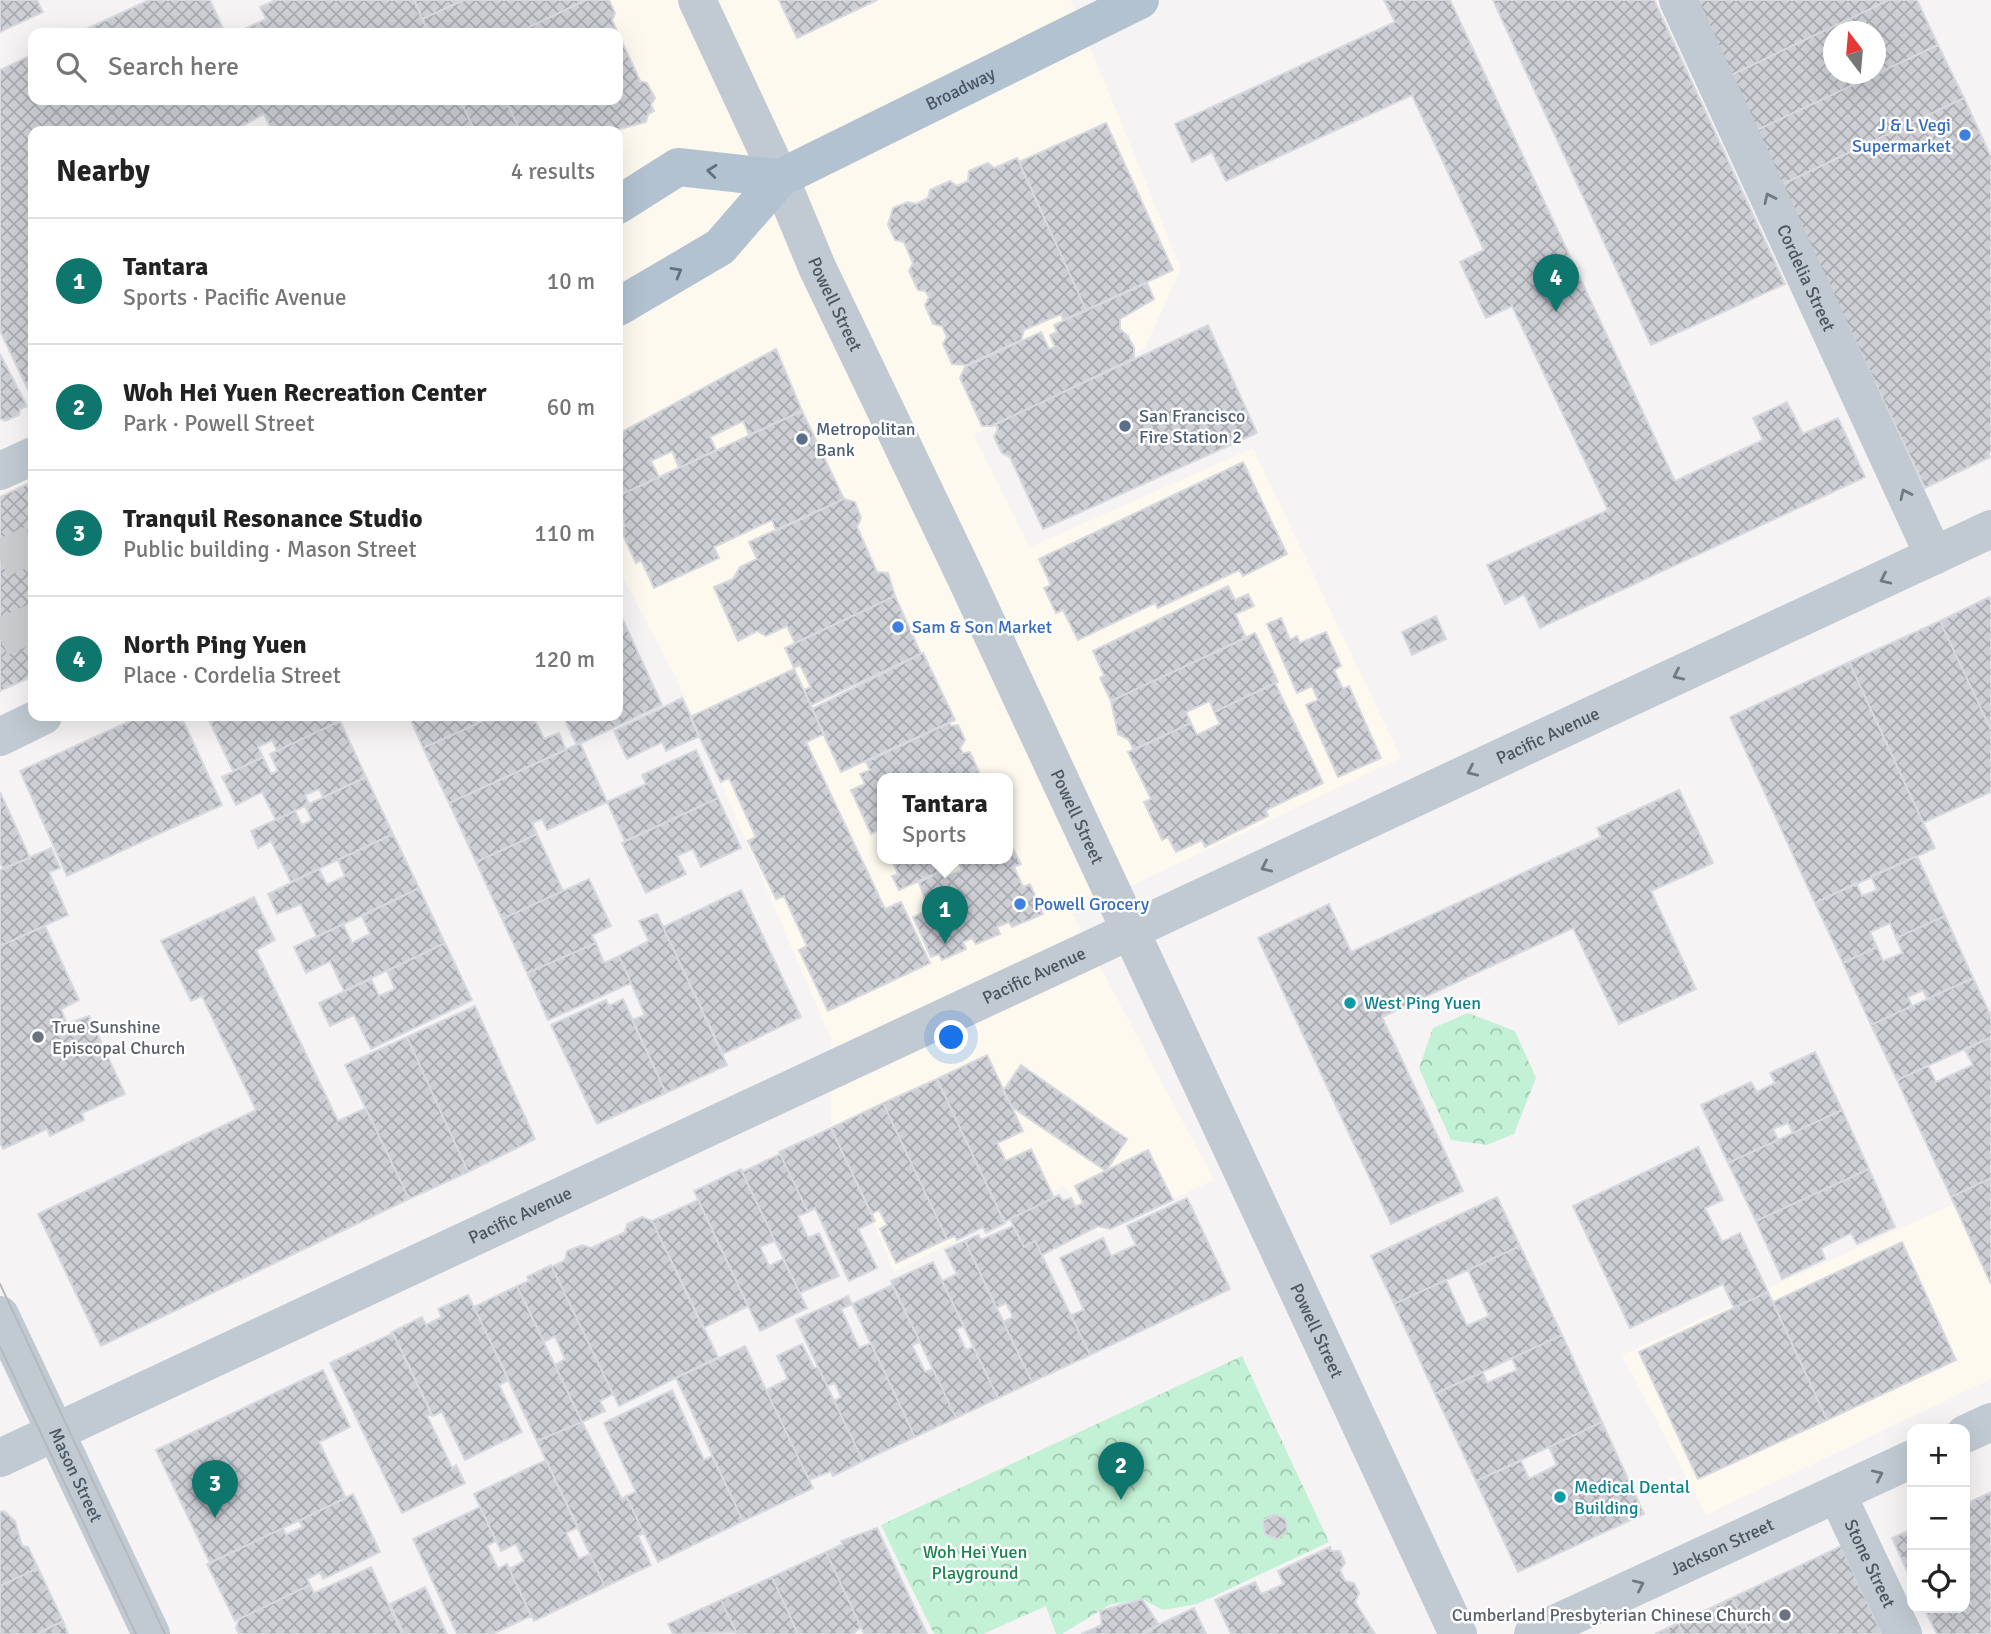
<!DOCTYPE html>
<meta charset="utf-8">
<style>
:root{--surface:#fff;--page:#f6f6f6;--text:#222;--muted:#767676;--line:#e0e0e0;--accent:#0f766e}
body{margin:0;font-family:Signika,sans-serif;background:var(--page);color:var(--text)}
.controls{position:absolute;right:21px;bottom:21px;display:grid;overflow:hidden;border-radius:14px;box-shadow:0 7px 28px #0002}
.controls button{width:63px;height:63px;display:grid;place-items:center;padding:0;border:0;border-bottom:2px solid var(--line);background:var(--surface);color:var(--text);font:35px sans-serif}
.compass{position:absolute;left:1823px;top:21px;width:63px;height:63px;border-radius:50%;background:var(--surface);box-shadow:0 7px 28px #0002;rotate:344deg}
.you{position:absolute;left:952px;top:1038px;width:24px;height:24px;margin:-18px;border:5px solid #fff;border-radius:50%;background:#1a73e8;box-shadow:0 0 0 10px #1a73e833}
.badge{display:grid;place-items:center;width:46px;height:46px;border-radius:50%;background:var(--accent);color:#fff;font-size:23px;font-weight:700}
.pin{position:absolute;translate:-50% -58px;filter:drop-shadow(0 2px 4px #0008)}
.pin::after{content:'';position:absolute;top:37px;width:24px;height:21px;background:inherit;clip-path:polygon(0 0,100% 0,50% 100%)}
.popup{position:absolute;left:877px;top:773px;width:136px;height:91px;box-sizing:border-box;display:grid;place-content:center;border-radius:14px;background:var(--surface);filter:drop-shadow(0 2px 5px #0005);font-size:23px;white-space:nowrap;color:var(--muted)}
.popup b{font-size:26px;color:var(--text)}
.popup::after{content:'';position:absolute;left:50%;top:100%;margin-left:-14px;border:14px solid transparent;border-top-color:var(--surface)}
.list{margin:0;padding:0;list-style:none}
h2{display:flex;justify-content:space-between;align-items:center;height:91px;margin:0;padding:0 28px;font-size:30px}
h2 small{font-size:23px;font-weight:400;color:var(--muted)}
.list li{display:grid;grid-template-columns:46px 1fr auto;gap:21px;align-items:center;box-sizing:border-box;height:126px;padding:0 28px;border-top:2px solid var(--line)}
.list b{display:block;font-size:26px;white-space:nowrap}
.list p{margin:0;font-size:23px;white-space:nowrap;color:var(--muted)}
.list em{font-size:23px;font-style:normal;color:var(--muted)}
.icon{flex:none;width:38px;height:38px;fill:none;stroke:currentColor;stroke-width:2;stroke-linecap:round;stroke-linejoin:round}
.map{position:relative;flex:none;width:1991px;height:1634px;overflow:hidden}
.search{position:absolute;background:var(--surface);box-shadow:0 7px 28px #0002;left:28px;top:28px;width:595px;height:77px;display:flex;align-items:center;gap:18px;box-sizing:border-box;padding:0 24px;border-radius:14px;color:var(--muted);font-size:26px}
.panel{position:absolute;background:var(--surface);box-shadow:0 7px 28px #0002;left:28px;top:126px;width:595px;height:595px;border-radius:14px}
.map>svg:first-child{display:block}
</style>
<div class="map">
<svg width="1991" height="1634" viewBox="0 0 1991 1634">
<defs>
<pattern id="park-crowns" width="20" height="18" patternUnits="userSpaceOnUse" patternTransform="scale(1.75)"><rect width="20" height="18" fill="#c3f1d5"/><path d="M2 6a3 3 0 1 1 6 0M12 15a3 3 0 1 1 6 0" fill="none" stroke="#a0c6b0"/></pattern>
<pattern id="building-cross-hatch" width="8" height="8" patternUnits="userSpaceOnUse" patternTransform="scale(1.75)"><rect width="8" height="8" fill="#cdcfd5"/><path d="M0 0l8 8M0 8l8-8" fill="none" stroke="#a8abb0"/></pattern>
</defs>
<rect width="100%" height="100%" fill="#f5f3f3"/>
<path fill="#fdf9ef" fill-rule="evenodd" d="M582,0H1071L1181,269L1145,348L974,435L1030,547L1253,448L1401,758L1072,914L1214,1180L1099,1233L1064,1186L894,1272L831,1121V1039L677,680L618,568V131H483L464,100H618V33H515ZM882,778H1008V858H882Z
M1991,1187V1379L1706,1515L1622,1355Z"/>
<path fill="url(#park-crowns)" d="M1468,1013L1515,1031L1536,1078L1514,1134L1487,1145L1451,1140L1419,1068L1433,1028Z
M1242,1356L1329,1542L1197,1604L1163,1610L1142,1599L1109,1605L1062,1634H1056L1046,1606L983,1634H934L881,1525Z"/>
<path fill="url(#building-cross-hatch)" stroke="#d7d9de" stroke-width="2" fill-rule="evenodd" d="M0,0H37L43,12L0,32Z
M149,0H210L225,33H78Z
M276,0H414L429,33H236L266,19L260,7Z
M414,0H464L422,19Z
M464,0H586L517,33H429L422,19Z
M586,0H609L615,13L612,20L640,81L647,83L655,98L651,105L654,111L648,114L646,122L612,131H520L506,100H618V33H517Z
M779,0H877L797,38Z
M1384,0H1450L1675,481L1763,440L1753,418L1787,402L1803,434L1838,418L1865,477L1540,628L1524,594L1505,604L1487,565L1608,510L1512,306L1486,318L1460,262L1484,250L1412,95L1226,181L1212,152L1192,162L1175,124L1395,22Z
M1493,0H1654L1785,284L1651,345Z
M1693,0H1889L1729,76Z
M1889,0H1917L1938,45L1755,131L1729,76ZM1834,32H1876V74H1834Z
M1938,45L1964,98L1781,185L1755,131Z
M33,54V100H460L475,131H272L264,114L233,131H33L32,398L0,331V70Z
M1964,98L1991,157V452L1988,453L1990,457L1925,488L1781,185Z
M460,100H506L520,131H475Z
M1106,123L1173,270L1086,310L1019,162Z
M1017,158L1086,310L1063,320L1061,314L1024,330L1021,340L967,365L952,364L943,344L947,337L942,326L933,324L925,305L929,297L925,291L918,290L909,271L913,263L904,242L895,240L888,225L893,208L908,202L916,204L928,198L930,190L950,181L957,186L968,181L969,171L988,163L994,168Z
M1147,283L1154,299L1120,319V329L1128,336L1134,348V358L992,426H982L960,378L965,367L1041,332L1049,349L1055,347L1050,335L1057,332L1054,325Z
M1208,325L1257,433L1043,529L1010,457L1002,453L994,437L998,429L995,424Z
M776,349L802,411L749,435L743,421L710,437L716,450L679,468L672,451L651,461L659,477L618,496V434Z
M0,354L27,406L20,409L19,415L5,421L0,418Z
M802,411L844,499L776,531L772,520L714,547L719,558L654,588L641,560L636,563L620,529L625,526L618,510V496Z
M1243,462L1287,554L1243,576L1239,570L1158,608L1155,603L1078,640L1063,610L1056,613L1044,588L1051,585L1039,559Z
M33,481V676L0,691V497Z
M844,499L855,502L861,518L857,527L877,572L888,573L895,596L795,643L787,626L766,636L757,631L738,641L714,587L733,579L740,567L757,559L749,542Z
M1228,586L1235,600L1248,594L1254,606L1235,614L1246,638L1111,701L1100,678L1104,675L1093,651Z
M895,596L921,654L811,705L804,690L811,687L800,665L794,668L785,648Z
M1989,597L1991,602V730L1940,621Z
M618,609L662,705L577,745L563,716H618Z
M1436,616L1446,639L1412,655L1402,632Z
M1281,618L1290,640L1297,636L1300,643L1326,632L1341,666L1334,670L1343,689L1349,686L1381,758L1338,777L1306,705L1318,700L1312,686L1297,693L1267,624Z
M1940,621L1991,730V792L1923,823L1849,662Z
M1255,633L1278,682L1214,712L1210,701L1186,712L1191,723L1134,750L1128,739L1118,734L1111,701Z
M923,653L955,720L841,772L812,709Z
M1849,662L1935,848L1815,903L1730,717Z
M794,669L824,734L806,742L885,909L901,902L930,963L828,1011L799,950L807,946L784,896L776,899L748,841L756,837L729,778L721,782L690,717Z
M1275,683L1323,783L1266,810L1268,816L1205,847L1202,840L1176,852L1168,837L1162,840L1144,802L1151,799L1128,752L1191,723L1197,735L1220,724L1214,712Z
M682,698L700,736L666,751L662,742L627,759L614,731Z
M141,716H181L222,805L67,876L20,771Z
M207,716H337L340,721L277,751L272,740L258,747L263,757L233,771Z
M409,716H474L477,724L423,748Z
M494,716H533L544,739L559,733L566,750L449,803L423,748Z
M340,721L366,777L323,797L319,789L305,795L309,804L276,820L262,792L236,805L222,777L263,757L271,774L278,771L270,754Z
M949,723L951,726L958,725L965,740L960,748L963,753L970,752L979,772L975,778H882V828L871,834L851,790L865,784L860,774L870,770L866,762Z
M580,743L607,802L547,830L542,819L532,823L537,834L476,862L449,803Z
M696,750L718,798L625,841L607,802L646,784L642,775Z
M366,777L393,834L291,882L271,841L258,848L251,831L295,811L302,825L312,820L305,806Z
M1679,790L1713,863L1651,891L1696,989L1619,1024L1573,928L1382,1017L1463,1191L1391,1224L1258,938L1329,904L1351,952L1601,837L1597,828Z
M0,792L30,858L3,869L0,862Z
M718,798L741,848L701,867L693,849L677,856L686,874L646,893L622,843Z
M393,834L419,888L317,937L301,904L277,914L268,894L319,869L327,885L345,876L338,860Z
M537,834L563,891L502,919L476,862Z
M1008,840L1021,864L1014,867L1023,887L1030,884L1043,914L1012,927L1009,922L997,927L1000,934L976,944L972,938L963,942L966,949L942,960L939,954L931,957L913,917L928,910L919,882L941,872L945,878L962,870L959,863L969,858H1008Z
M51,848L60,868L49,872L68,915L0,946V870Z
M1917,856L1945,916L1896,938L1890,923L1870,932L1877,947L1843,963L1815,903L1856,883L1862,896L1877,890L1871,876Z
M891,858H969L899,890L892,876L898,874Z
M589,879L611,926L592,935L596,943L527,973L502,919Z
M419,888L445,943L344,991L330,961L306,973L294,947L343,924L352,943L370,934L362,916Z
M741,890L801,1017L723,1054L663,927Z
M254,897L275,940L256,950L338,1121L366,1108L409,1199L101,1346L38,1214L256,1110L202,996L191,1001L161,941Z
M657,914L727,1065L666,1093L632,1020L645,1015L619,956L649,941L639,921Z
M1945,916L1973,978L1927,999L1923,990L1908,997L1912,1006L1871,1025L1843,963L1877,947L1883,961L1903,953L1896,938Z
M45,926L79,1000L61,1009L67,1024L89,1016L125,1094L82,1113L84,1120L50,1136L47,1129L3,1149L0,1142V946Z
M445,943L472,1000L371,1049L354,1015L330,1026L319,1003L371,979L379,996L395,989L387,971Z
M596,943L604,963L619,956L631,983L548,1020L527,973Z
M1973,978L1991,1016V1037L1897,1080L1871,1025Z
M623,999L666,1093L597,1124L551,1025L606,1000L609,1006Z
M475,1006L535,1139L468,1172L407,1037Z
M407,1037L468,1172L409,1199L345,1065Z
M1991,1037V1178L1951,1197L1897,1080L1928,1066L1936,1082L1973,1065L1965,1050Z
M1815,1052L1842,1110L1793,1133L1788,1123L1773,1129L1778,1140L1728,1163L1701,1105L1751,1082L1757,1092L1775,1083L1770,1073Z
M987,1055L1023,1131L997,1143L1006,1161L1031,1149L1054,1198L1004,1222L937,1079Z
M1021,1065L1127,1139L1106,1171L1012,1107L1003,1091Z
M937,1079L1005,1223L986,1233L983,1227L957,1240L955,1236L947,1239L883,1103Z
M883,1103L947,1239L896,1263L880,1229L887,1225L879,1210L871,1214L831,1128Z
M1842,1110L1869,1169L1756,1221L1728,1163Z
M831,1128L875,1221L858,1229L877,1268L849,1281L815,1208L808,1212L779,1152Z
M1698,1147L1723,1200L1705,1208L1722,1242L1740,1233L1768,1292L1734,1308L1723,1284L1630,1328L1573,1206Z
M1148,1150L1173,1200L1110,1229L1098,1226L1042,1255L1035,1241L1024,1247L1010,1219L1059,1195L1063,1201L1071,1198L1075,1207L1083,1203L1075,1186Z
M780,1154L808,1212L798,1216L808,1238L819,1233L839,1276L800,1293L742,1172Z
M741,1169L775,1241L760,1247L769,1266L783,1259L807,1308L760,1331L694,1191Z
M1869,1169L1895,1227L1857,1244L1851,1233L1821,1248L1825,1259L1782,1279L1756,1221Z
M1991,1178V1284L1951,1197Z
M1497,1197L1520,1246L1394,1304L1371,1256Z
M1187,1198L1230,1289L1090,1355L1071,1315L1084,1310L1060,1258L1103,1238L1111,1256L1136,1245L1127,1226Z
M698,1200L748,1306L703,1328L652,1221Z
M642,1217L652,1221L718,1357L619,1406L552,1267L565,1260L567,1251L582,1245L591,1248L625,1232L627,1224Z
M1013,1226L1024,1247L1035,1241L1090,1355L1032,1382L1003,1322L1013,1317L1006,1303L996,1308L965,1241L978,1235L981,1240Z
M965,1241L1032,1382L998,1398L942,1281L957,1274L945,1250Z
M1902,1242L1956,1360L1827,1420L1773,1302Z
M1520,1246L1562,1335L1435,1394L1394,1304L1446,1280L1467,1326L1489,1316L1468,1270Z
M933,1262L964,1326L956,1329L966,1350L973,1347L998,1398L956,1418L891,1281Z
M551,1265L613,1394L600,1401L605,1411L582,1422L555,1365L565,1359L555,1336L544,1342L517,1286L529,1281L527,1277Z
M892,1285L920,1342L912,1345L925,1372L933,1369L956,1418L915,1437L852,1304Z
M517,1286L582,1422L537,1441L474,1307Z
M1768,1292L1827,1420L1698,1479L1639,1352Z
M468,1295L509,1380L499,1385L522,1432L465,1460L442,1412L432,1416L392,1332L422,1317L426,1325L442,1317L438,1309Z
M848,1296L852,1304L841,1309L859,1348L871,1343L915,1437L863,1461L834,1401L841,1397L835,1383L827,1386L796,1320Z
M393,1333L432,1414L427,1416L452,1468L456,1465L465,1483L402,1513L330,1363Z
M1562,1335L1602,1422L1476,1481L1435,1394L1483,1372L1487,1383L1517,1370L1512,1358Z
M802,1344L814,1368L818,1367L863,1461L833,1476L831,1471L809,1480L766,1390L788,1379L777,1356Z
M745,1346L813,1488L743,1521L676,1378Z
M323,1370L350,1427L319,1442L346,1498L210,1563L156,1450Z
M672,1390L704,1460L712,1456L743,1521L658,1562L626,1496L636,1492L604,1423Z
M582,1422L622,1499L626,1496L644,1533L638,1536L651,1565L605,1587L537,1441Z
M1602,1422L1644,1514L1518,1572L1476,1481L1521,1461L1529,1479L1557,1465L1549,1447Z
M546,1460L578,1527L566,1533L579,1559L590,1554L605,1587L534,1621L509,1569L524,1561L516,1544L501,1551L474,1494Z
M1991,1492V1634H1937L1924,1608H1965V1504Z
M353,1494L380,1552L323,1579L320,1572L307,1579L310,1585L235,1621L207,1564L283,1528L286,1535L303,1527L299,1521Z
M480,1507L496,1541L487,1546L498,1569L507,1564L531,1616L492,1634H457L413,1539Z
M4,1511L15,1521L22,1546L28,1547L38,1568L0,1586V1512Z
M1274,1514L1286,1519L1287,1531L1277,1539L1265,1534L1263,1521Z
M877,1528L927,1634H864L861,1627L826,1552L843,1544L841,1541Z
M1912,1529V1582L1892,1538Z
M1841,1546L1882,1634H1750L1732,1598Z
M1330,1547L1331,1551H1340L1345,1563L1340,1570L1345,1581L1354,1583L1359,1593L1355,1602L1375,1634H1231L1215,1600L1255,1582L1261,1594L1284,1584L1278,1571Z
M826,1552L861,1627L853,1634H798L772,1577Z
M371,1567L402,1634H239L236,1628L239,1619L310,1585L314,1593Z
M38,1568L63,1621L37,1634H0V1586Z
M772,1577L798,1634H737L721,1600Z
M425,1587L447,1634H404L390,1604Z
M1732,1598L1750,1634H1683L1678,1623Z
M1142,1599L1159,1625L1144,1634H1081L1102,1625L1100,1611Z
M721,1600L736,1632L673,1634L668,1624Z
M1194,1608L1206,1634H1144L1143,1632Z
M63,1621L68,1634H37Z
M1678,1623L1683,1634H1655Z"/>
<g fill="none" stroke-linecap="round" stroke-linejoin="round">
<path stroke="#caccce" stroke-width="38" stroke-dasharray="38 19" stroke-linecap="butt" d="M0,559L33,544
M0,638L33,623"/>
<g stroke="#c1cad2" stroke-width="38">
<path id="s1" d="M697,0L780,178L817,267L965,576L1458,1634"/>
<path id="s2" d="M1678,0L1934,556"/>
<path d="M0,471L33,456"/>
<path d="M0,737L43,716"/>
<path id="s3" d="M0,1315L151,1634"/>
<path d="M1965,1434L1991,1422"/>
<path id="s4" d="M0,1458L1991,529"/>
<path id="s5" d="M1837,1494L1903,1634"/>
<path id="s6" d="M1533,1634L1912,1459"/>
</g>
<g stroke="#b3c2d1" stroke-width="38">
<path d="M618,205L678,167L780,178"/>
<path id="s7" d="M618,307L720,247L780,178L1140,0"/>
</g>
<path stroke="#b5b8bd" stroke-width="2" d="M0,1284L165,1634
M0,1347L136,1634"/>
</g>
<defs><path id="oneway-chevron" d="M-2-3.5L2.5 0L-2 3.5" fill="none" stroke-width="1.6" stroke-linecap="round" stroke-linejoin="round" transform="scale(1.75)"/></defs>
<g stroke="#64717d">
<use href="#oneway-chevron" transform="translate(712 171) rotate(-174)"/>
<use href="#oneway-chevron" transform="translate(677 272) rotate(-30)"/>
</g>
<g stroke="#6e7983">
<use href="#oneway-chevron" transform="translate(1769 198) rotate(-115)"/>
<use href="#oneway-chevron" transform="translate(1905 494) rotate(-115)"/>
<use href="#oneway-chevron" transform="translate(1885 579) rotate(155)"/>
<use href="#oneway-chevron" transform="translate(1678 675) rotate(155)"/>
<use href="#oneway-chevron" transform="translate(1472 771) rotate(155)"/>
<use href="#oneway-chevron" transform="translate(1266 867) rotate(155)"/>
<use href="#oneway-chevron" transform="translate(1878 1475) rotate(-25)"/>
<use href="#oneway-chevron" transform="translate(1639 1585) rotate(-25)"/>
</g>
<g fill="#3f7fe0" stroke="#fff" stroke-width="2.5">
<circle cx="1965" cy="135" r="7"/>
<circle cx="898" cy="627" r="7"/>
<circle cx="1020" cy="904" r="7"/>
</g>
<g fill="#5c6f8a" stroke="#fff" stroke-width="2.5">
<circle cx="1125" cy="426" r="7"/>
<circle cx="802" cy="439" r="7"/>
</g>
<g fill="#0f9aa8" stroke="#fff" stroke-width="2.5">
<circle cx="1350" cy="1003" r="7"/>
<circle cx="1560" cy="1497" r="7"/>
</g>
<g fill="#6b7280" stroke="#fff" stroke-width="2.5">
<circle cx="38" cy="1037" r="7"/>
<circle cx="1785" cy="1615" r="7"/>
</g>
<g text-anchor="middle" stroke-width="5" stroke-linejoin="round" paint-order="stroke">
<g font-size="18" fill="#4a5661" stroke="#fff">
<text dy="6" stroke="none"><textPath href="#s7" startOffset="411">Broadway</textPath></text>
<text dy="6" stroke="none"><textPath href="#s2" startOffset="306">Cordelia Street</textPath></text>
<text dy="6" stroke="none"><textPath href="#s1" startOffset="334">Powell Street</textPath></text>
<text dy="6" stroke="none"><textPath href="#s4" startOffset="1708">Pacific Avenue</textPath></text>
<text dy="6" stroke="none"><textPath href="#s1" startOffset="901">Powell Street</textPath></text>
<text dy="6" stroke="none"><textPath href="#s4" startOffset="1141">Pacific Avenue</textPath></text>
<text dy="6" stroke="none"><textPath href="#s4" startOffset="574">Pacific Avenue</textPath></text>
<text dy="6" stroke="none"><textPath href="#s1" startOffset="1468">Powell Street</textPath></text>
<text dy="6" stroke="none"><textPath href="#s3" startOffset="177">Mason Street</textPath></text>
<text dy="6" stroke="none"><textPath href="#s6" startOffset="208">Jackson Street</textPath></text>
<text dy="6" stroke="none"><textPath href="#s5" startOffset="77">Stone Street</textPath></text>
</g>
<g font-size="18" fill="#366cbe" stroke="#fff" text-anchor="start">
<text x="1951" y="131" text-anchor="end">J &amp; L Vegi<tspan x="1951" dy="21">Supermarket</tspan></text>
<text x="912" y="633">Sam &amp; Son Market</text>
<text x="1034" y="910">Powell Grocery</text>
</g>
<g font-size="18" fill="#4e5e75" stroke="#fff" text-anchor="start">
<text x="1139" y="422">San Francisco<tspan x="1139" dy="21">Fire Station 2</tspan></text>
<text x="816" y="435">Metropolitan<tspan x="816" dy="21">Bank</tspan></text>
</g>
<g font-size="18" fill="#0d838f" stroke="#fff" text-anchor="start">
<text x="1364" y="1009">West Ping Yuen</text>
<text x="1574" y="1493">Medical Dental<tspan x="1574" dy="21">Building</tspan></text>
</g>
<g font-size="18" fill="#5b616d" stroke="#fff" text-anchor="start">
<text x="52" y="1033">True Sunshine<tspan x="52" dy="21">Episcopal Church</tspan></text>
<text x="1771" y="1621" text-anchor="end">Cumberland Presbyterian Chinese Church</text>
</g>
<g font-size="18" fill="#17864f" stroke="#fff">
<text x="975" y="1558">Woh Hei Yuen<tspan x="975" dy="21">Playground</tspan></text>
</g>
</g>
</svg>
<div class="controls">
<button>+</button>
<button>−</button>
<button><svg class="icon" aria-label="locate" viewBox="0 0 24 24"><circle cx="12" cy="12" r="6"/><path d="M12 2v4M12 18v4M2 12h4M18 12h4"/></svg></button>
</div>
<svg class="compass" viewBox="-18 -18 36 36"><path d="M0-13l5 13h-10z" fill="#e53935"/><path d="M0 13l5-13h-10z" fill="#767676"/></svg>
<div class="you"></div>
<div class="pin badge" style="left:945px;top:944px">1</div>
<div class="popup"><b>Tantara</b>Sports</div>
<div class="pin badge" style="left:1121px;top:1500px">2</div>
<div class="pin badge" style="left:215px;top:1518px">3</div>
<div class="pin badge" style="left:1556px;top:312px">4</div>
<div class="search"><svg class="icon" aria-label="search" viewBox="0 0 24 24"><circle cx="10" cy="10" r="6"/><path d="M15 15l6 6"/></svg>Search here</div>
<section class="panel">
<h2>Nearby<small>4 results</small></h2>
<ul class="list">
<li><span class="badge">1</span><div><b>Tantara</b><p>Sports · Pacific Avenue</p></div><em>10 m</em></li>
<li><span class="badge">2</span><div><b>Woh Hei Yuen Recreation Center</b><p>Park · Powell Street</p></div><em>60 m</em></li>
<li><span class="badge">3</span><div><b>Tranquil Resonance Studio</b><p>Public building · Mason Street</p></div><em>110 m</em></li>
<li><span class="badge">4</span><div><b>North Ping Yuen</b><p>Place · Cordelia Street</p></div><em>120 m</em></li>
</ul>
</section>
</div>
